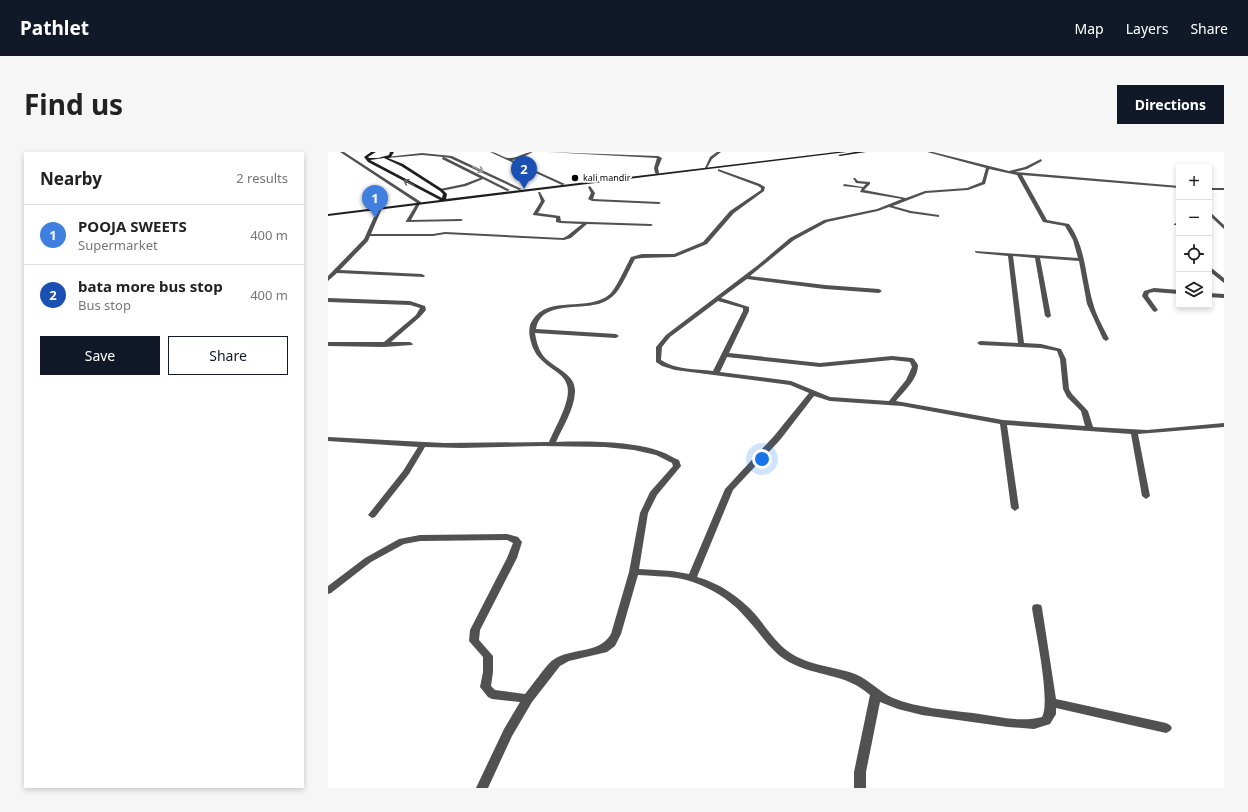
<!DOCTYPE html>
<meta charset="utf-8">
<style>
:root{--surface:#fff;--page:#f6f6f6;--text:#222;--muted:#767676;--line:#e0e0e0;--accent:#111827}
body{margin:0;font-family:"Noto Sans",sans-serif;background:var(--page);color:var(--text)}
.controls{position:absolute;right:12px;top:12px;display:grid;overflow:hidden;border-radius:0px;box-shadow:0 2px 6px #0003}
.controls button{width:36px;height:36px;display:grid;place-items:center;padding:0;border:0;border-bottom:1px solid var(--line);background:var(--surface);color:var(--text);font:20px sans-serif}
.you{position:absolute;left:434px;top:307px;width:14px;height:14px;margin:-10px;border:3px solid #fff;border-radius:50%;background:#1a73e8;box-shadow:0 0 0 6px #1a73e833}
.badge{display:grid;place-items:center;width:26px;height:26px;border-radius:50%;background:var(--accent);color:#fff;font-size:13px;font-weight:700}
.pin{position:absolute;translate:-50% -33px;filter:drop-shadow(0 1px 2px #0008)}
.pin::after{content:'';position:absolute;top:21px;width:14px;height:12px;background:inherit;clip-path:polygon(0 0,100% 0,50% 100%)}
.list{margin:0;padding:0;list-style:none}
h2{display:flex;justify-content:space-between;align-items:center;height:52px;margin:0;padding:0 16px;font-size:17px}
h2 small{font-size:13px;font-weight:400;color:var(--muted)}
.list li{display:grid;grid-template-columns:26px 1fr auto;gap:12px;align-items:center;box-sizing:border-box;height:60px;padding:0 16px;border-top:1px solid var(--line)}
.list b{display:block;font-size:15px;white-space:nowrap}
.list p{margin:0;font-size:13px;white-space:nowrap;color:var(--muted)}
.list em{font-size:13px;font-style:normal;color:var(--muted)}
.actions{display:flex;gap:8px;padding:12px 16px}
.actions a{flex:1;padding:9px 0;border:1px solid var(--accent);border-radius:0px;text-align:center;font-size:14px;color:var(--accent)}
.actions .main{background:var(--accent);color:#fff}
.icon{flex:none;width:22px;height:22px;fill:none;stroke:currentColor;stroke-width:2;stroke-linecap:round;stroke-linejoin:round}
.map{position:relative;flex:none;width:896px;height:636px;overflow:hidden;border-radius:0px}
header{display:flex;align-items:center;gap:24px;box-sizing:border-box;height:56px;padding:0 20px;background:var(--accent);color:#fff}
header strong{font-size:19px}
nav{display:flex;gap:22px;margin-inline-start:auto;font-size:14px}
.intro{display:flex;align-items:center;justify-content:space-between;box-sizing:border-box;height:96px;padding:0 24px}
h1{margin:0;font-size:28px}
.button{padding:10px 18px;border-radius:0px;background:var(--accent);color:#fff;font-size:14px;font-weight:700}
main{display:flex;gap:24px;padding:0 24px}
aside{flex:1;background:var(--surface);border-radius:0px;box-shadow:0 2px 6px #0003}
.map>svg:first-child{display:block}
</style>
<header>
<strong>Pathlet</strong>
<nav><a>Map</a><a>Layers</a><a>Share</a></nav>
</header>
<div class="intro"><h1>Find us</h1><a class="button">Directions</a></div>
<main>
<aside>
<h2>Nearby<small>2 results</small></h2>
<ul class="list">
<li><span class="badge" style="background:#3f7fe0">1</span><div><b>POOJA SWEETS</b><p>Supermarket</p></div><em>400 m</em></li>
<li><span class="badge" style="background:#1a4fb4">2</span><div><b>bata more bus stop</b><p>Bus stop</p></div><em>400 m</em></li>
</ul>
<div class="actions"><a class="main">Save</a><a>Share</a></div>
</aside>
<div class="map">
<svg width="896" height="636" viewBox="0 0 896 636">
<rect width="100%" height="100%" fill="#fff"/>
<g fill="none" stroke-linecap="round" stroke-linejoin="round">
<path fill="#515151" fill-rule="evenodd" d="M94,1L124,4L194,37L191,38L122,6L116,5L182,38L179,39L155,27L138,34L113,39L112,37L136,32L152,26L114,7L115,5L94,3L60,6L58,5Z"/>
<path fill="#515151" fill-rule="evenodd" d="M12,0H16L93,50L83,68L133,67L135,68L133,69L78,70V69L89,51Z
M162,0C169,0 174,5 180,6C189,7 196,0 205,0L191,7L184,8L237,32L234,33Z
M219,0L330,4L334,6L330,16L331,21L329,22L327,21L326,16L329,6Z
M389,0H393L384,7L379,16H377L382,5Z
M599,0H605L681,19L697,15L713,7L714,9L699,17L687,20L851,34V36L694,23L719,68L741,72C758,95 757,124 765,151C768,163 775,175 781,187L778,189L775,187L759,152L751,109L712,106L723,164L720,166L717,164L707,106L685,104L696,191L713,192L733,197L738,207L741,237L744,242L760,259L765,275L819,278L896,271V275L810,282L822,344L818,347L814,344L803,282L679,273L691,356L687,359L683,356L672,272L574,254L502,249L486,244L452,288L405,338L369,425C391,431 412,445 427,462C438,475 447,490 461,500C481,514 505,514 527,522C542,528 551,540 565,546C590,556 619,558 645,561C668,564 692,571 714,565C723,550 707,476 704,456L705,453L709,452L713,453L714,456L728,547L838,571L842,573L844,576L842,579L838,581L728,556V562L722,572L706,577L680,575L594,563L570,557L552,550L538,620V636H526V620L542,543C518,521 488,525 461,510C443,500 433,482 419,467C402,446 376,431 349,426C336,424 323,424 310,423L293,482L287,494L279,500L241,509L232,514L204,550L184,584L160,636H148L176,577L192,550L164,547L160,545L152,535L155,520V505L141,489L142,478L179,406L185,391L179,388L92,389L76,392L43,410L3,441L0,442V434L37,406L71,387L92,383L179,382L190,385L194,390L189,406L152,478L151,488L165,504V520L163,534L167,538L197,542C204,534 218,513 225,508C243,495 271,503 283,482L301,420L312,361L322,340L345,314L344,311L328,303L306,298L277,295L213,294L133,296L97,295L81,322L47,365L44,366L40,363L75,319L90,295L0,289V285L116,291L221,290C227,275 244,248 239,233C235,217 209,215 203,190C201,183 200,175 204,169C220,142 260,161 282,142C289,135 298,114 303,105L314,102H346L375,90L402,59L433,38V36L430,34L390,19V17L432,32L437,35L436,39L406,61L379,92L347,105L314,106L307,107C302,116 292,139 285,144C279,149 273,152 265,153C246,157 212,151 208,177L288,182L291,184L288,186L207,181C208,188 210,196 214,202C223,216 248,220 247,240C246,258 235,274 228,290C259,289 306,289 334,300C340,302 345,306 351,308L353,314L329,343L320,361L311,417L344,419L361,422L397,337L446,284L481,241L462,233L347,218L334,214L328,210V195L338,183L430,113L462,86L496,68L549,57L574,47L532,40L534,36L515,34L516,32L535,35L538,32L528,31L525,26H527L530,29L542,30V32L536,38L578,46L597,39L639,36L654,30L658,16ZM661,17L689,23L715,70L737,74L745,88L750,106L647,99V100L649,101L680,104L690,191L652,189L649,191L652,193L713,196L729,199L732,207L735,237L739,245L753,259L757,274L675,268L568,249C576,239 590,227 590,213L586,207L584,206L564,204L492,211L401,201L421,159V155L393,146L419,127L497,137L551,141L554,139L551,137L497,133L422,124L466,88L499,70L550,59L561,55L582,61L611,65V63L583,59L565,54L598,41L640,38L657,32ZM390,149L415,156V159L385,219C368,217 348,218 333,208L334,195L342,185ZM399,205L492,215L564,208L582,210L584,215L578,228L561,249L502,245L463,229L392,220Z
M262,34L267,41L265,47L331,50L333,51L331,52L264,49L260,47L263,41L260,35Z
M881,36H896V38H881Z
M210,40H212L217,49L210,61L232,64L233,69L323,72L325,73L323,74L259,72L243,86L236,88L117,82L105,84H42L40,89L12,118L94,122L97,124L96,125L9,121L0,129V124L36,87L50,56L52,55L54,56L43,82H105L117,80L235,86L239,84L254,72L232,71L228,70V66L205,63V62L213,49Z
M881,59L896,73V77L881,63Z
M848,71H851V73H846V72Z
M881,114L896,126V131L881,119Z
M826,136L851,138V142L826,140L821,141L820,144L830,158L827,160L825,159L814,144L816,139Z
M881,141L896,142V146L881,145Z
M0,146L82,149L97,154L98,158L92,165L63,190H82L85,192L84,193L56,195L0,194V190H56L88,163L92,156L82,153L0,150Z"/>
<path fill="#1e1e1e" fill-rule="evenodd" d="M43,0H48L40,5L41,6H50L61,3L62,0H66L63,5L60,6L75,12L114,37L119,42L118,47L508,0H519L0,64V62L112,48L40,10L36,5ZM56,6L73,14L112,39L115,42L114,46L42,8Z
M527,0H538L512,4L510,3Z"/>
</g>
<defs><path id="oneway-shaft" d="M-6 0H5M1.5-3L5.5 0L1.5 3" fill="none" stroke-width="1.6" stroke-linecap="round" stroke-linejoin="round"/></defs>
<use stroke="#979797" href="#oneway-shaft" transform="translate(150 17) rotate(25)"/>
<use stroke="#626262" href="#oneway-shaft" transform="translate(81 31) rotate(-152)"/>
<circle fill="#000" stroke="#fff" stroke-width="1.5" cx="247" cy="26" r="4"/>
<g text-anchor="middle" stroke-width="3.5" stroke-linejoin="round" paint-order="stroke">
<g font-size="9" fill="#000" stroke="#fff" text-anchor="start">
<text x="255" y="29">kali mandir</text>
</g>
</g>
</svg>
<div class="controls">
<button>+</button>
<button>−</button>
<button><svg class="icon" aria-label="locate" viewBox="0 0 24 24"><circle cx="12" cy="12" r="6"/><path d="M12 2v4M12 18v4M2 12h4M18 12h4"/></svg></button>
<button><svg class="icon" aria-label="layers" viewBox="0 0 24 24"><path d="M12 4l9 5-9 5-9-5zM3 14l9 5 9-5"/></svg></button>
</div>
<div class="you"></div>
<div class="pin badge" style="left:47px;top:66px;background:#3f7fe0">1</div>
<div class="pin badge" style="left:196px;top:37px;background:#1a4fb4">2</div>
</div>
</main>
